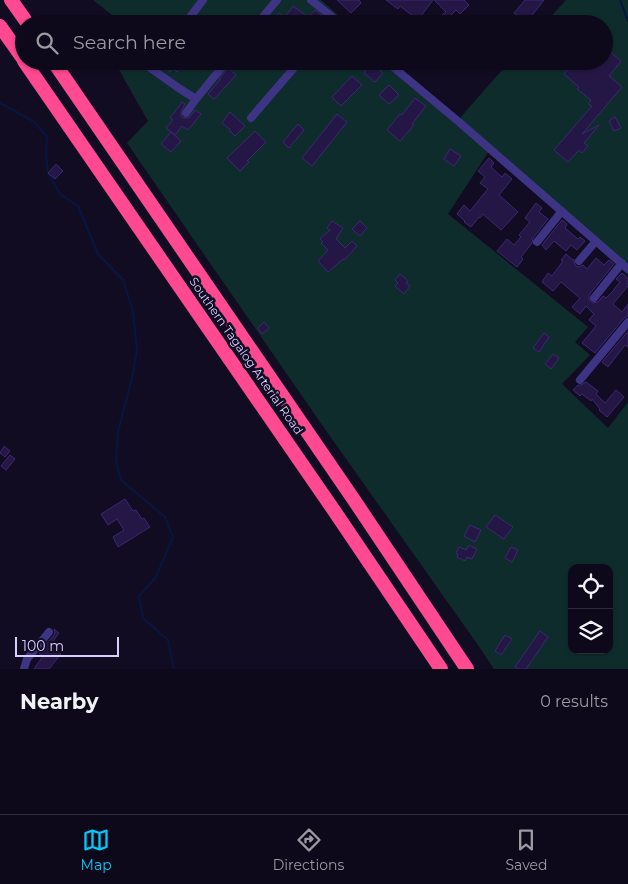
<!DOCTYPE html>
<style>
:root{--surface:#0e091a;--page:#1c1727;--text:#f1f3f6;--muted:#9b9aa2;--line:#2e2a39;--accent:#00caf9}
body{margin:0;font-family:Montserrat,sans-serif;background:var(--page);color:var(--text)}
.controls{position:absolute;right:15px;bottom:15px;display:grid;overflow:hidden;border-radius:10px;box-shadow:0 1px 4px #0004}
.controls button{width:45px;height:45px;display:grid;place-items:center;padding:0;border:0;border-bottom:1px solid var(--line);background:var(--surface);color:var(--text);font:25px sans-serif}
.scale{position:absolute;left:15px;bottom:12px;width:104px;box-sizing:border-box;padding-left:5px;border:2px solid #d8ceff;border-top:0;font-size:14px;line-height:18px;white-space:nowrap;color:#d8ceff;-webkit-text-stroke:4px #120c23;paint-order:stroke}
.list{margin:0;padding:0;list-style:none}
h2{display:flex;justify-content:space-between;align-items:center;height:65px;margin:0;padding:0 20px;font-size:21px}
h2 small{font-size:16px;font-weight:400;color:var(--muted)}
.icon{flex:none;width:28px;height:28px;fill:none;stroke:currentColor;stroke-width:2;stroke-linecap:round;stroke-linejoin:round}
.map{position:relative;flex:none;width:628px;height:669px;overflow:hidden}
.search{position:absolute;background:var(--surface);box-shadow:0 1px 4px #0004;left:15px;right:15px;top:15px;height:55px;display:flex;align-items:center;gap:12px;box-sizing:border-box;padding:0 18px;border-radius:28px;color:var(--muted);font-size:19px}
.sheet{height:145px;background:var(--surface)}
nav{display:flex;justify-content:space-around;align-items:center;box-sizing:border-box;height:70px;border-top:1px solid var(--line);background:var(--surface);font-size:14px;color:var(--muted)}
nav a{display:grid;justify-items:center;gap:2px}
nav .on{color:var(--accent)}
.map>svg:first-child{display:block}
</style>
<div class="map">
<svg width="628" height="669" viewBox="0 0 628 669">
<rect width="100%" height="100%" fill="#120c23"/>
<path fill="#0f2c2d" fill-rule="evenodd" d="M93,0H321L348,24H110L117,19Z
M566,0H628V275L489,151L448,214L588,327L575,342L590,355L562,384L608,428L628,402V669H494L478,645L320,422L127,143L148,121L114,61H392L459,119L510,61H604V24H544ZM572,568H609V650H572Z"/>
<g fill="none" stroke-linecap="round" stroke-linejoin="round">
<path stroke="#061642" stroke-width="2" d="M620,0L628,21
M0,103L33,121L47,136L46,153L48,173L60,194L78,206L98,254L123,280L133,311L137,350L132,378L118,432L116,462L121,480L165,517L173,537L156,577L139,596L143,618L168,640L174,669"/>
</g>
<path fill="#241745" stroke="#3d2773" d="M337,0H359L361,3L351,13Z
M386,0H433L418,20L400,6L398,9Z
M434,0H464L469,5L460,14L456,10L446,20L442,15L446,12Z
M525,0H544L526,23L514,13Z
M293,6L309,18L305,24H270L279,13L285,17Z
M315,10L332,24H317L309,17Z
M604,47L621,61L609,76L622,87L582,134L599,125L584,143L588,146L582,153L579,150L568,162L554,150L592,106L588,104L591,100L577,89L579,87L564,74L575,61H604Z
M157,61H186L177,72L173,69L170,72Z
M372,64L383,73L375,82L364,73Z
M228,68L236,75L214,99L208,94L220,80L219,79Z
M352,76L362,85L341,106L332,97Z
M389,85L399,95L389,104L379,95Z
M415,98L426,106L412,124L414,125L400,141L387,130L400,114L402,115Z
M182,102L185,104L181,112V116L183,118H189L195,110L201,114L188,130L182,126L175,135L166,128L173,120L170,118Z
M230,112L245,126L235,136L229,130L230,129L222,123Z
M337,114L347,122L312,166L302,158Z
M615,117L621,128L614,131L609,121Z
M298,124L304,130L289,148L283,142Z
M255,131L266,142L247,161L249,162L240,171L227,158Z
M171,132L181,141L171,152L161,144Z
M450,149L461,156L454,166L444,159Z
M489,158L494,163L491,167L502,177L505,173L512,179L499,195L518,212L501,230L483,214L480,218L479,217L471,227L464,222L465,221L457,214L464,205L470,211L488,189L480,183L485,177L478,171Z
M56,164L63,171L55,179L48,173Z
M536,203L542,208L539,212L548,219L533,238L532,243L521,257L523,259L517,267L497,251L507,239L514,245L521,237L519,235L530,222L525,218Z
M562,220L567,224L565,228L578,239L580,237L585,241L577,250L571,245L566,251L554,241L546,250L542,245Z
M332,221L343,228L336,239L345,248L352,241L357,246L344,260L343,259L328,272L318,261L328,250L321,243L323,242L320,239L330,230L327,228Z
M360,221L367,228L360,236L352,229Z
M566,254L573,260L574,259V262L576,266L578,267L583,265L587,269L596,258L604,265L609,260L614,264L589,295V300L593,303L598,302L603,296L606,298L614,290V289L620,282L616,279L622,273L628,278V286L613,304L622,312L628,304V316L624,318L595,353L582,343L596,326L589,320L594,314L586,306L580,314L572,307L580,298L561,282L553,291L542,282L548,273L552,276L563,261L561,260Z
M400,274L408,281L406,283L410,286L404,294L395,286L398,283L395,280Z
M264,322L269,328L262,334L258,328Z
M628,331V347L625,345L608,367L602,362Z
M544,333L549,337L539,352L533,348Z
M553,354L559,358L551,369L545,364Z
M586,382L598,391L596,394L605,403L616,390L624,397L607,417L599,410L600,409L592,399L591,401L582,394L580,396L573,390L578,385H581Z
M4,446L10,451L5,457L0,453Z
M10,455L15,459L6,470L1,466Z
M125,499L133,511L136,510L142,519L144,518L150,527L118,547L113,537L124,530L117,519L108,525L101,514Z
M495,515L513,527L504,539L486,527Z
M470,525L481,530L475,542L464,536Z
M469,545L477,549L472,559L467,557L465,561L457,557L458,554L456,553L459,547L466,550Z
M511,547L518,550L512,562L505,558Z
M54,629L59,633L50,645L61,654L49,669H34L43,656L39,653L54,635L55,632Z
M540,631L548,637L526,669H518L515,667Z
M505,635L512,639L501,655L495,651Z"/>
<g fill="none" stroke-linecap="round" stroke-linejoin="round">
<path stroke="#3e3485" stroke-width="8" d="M311,0L341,24
M190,17L203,0
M257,24L277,0
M386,61L459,122L628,269
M149,67L180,89L196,99L227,61
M186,113L196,99
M251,118L300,61
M537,242L562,211
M579,261L596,241
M594,298L622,263
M580,380L628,322
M24,669L27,659L49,632"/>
<path stroke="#ff4990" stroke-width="14" d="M11,0L28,24
M0,26L24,60
M24,61L335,512L441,669
M53,61L354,500L467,669"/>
</g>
<g text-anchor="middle" stroke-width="5" stroke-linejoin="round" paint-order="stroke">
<g font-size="12" fill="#d8ceff" stroke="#120c23">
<text transform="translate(246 356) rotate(55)" y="4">Southern Tagalog Arterial Road</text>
</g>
</g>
</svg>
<div class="controls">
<button><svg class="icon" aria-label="locate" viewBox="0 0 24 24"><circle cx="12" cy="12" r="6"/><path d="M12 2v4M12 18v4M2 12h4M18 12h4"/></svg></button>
<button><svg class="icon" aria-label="layers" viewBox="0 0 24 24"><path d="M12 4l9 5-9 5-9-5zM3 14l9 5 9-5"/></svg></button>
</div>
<div class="scale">100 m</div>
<div class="search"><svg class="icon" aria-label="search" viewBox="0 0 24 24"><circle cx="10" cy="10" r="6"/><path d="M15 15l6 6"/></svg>Search here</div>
</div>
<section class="sheet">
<h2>Nearby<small>0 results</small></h2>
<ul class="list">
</ul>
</section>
<nav>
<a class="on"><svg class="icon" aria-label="map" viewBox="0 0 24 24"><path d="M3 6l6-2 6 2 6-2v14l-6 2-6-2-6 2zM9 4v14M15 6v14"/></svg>Map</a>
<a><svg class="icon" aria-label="directions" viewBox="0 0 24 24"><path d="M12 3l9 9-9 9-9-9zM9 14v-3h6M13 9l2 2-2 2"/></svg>Directions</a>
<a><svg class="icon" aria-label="saved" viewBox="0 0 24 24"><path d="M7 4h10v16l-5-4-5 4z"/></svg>Saved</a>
</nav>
